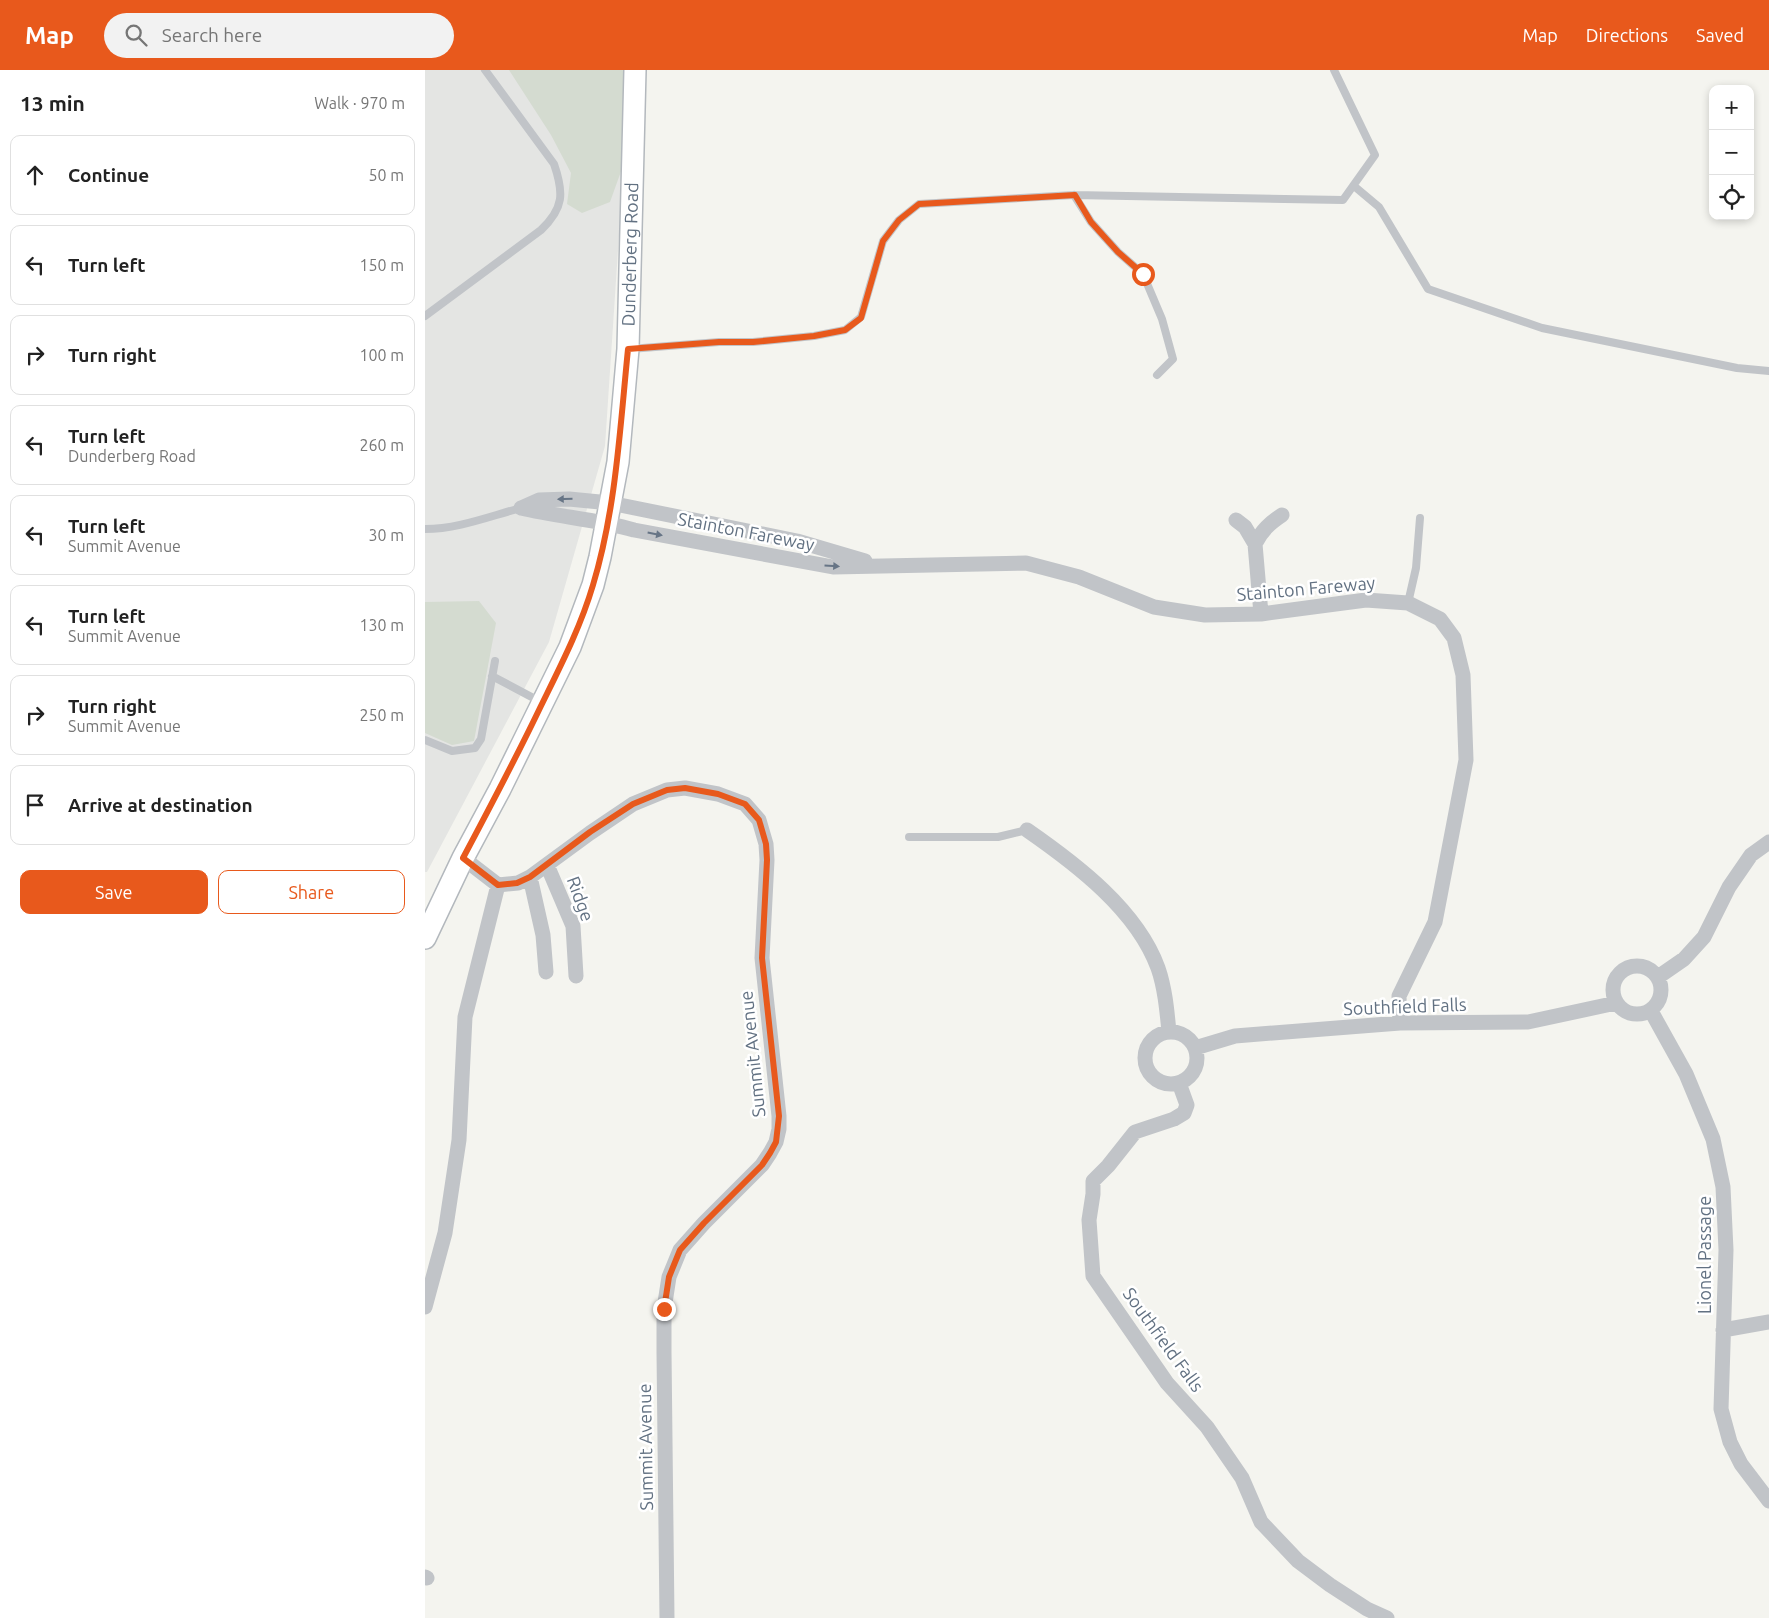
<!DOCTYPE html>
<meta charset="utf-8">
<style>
:root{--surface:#fff;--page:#f2f2f2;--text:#222;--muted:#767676;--line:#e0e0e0;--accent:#e8591c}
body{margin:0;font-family:Ubuntu,sans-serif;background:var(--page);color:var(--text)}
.controls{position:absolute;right:15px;top:15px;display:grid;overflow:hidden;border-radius:10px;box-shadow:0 2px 8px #0003}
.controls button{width:45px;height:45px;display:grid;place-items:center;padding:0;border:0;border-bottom:1px solid var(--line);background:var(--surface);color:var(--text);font:25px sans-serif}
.stop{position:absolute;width:15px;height:15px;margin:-11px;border:4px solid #e8591c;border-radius:50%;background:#fff}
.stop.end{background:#e8591c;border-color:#fff;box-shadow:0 1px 5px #0008}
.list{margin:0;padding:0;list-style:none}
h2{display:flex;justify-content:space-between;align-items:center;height:65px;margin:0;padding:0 20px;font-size:21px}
h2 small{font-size:16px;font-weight:400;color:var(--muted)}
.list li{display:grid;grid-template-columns:32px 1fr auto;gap:15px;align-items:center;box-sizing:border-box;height:80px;margin:0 10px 10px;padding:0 10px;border:1px solid var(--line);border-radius:10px}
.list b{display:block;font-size:19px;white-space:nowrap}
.list p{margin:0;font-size:16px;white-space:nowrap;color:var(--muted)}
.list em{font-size:16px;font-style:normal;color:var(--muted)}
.actions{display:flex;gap:10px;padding:15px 20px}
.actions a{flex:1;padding:11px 0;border:1px solid var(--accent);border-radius:10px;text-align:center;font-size:18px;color:var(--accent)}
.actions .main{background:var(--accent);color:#fff}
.icon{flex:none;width:28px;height:28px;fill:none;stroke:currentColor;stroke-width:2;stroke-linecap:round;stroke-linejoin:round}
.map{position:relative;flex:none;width:1344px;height:1548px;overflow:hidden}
header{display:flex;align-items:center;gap:30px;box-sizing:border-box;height:70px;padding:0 25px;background:var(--accent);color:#fff}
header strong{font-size:24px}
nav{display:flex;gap:28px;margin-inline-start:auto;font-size:18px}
.search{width:350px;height:45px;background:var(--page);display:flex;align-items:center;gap:12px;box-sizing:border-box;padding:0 18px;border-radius:28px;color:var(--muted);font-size:19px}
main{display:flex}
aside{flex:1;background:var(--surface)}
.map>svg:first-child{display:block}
</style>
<header>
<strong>Map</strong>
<div class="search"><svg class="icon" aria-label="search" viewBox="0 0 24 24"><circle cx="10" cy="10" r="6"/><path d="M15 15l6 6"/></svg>Search here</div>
<nav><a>Map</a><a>Directions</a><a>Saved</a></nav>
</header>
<main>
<aside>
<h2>13 min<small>Walk · 970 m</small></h2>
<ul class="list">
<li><svg class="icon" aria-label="ahead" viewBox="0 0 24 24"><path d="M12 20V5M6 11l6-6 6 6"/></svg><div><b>Continue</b></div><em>50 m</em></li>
<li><svg class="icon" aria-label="left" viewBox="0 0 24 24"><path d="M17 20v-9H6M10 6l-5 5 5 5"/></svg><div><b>Turn left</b></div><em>150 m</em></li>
<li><svg class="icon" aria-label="right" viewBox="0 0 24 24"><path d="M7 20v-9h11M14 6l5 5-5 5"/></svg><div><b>Turn right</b></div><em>100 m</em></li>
<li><svg class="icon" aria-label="left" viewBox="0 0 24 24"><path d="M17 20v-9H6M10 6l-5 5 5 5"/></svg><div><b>Turn left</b><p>Dunderberg Road</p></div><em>260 m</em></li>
<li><svg class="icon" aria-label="left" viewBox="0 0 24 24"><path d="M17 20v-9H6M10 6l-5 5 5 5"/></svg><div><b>Turn left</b><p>Summit Avenue</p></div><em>30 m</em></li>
<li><svg class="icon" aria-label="left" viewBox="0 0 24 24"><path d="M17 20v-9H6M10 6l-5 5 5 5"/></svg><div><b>Turn left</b><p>Summit Avenue</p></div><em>130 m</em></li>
<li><svg class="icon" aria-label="right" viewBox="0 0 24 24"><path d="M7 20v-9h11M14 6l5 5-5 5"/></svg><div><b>Turn right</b><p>Summit Avenue</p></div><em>250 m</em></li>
<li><svg class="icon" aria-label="arrive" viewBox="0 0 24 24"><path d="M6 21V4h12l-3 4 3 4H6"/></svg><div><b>Arrive at destination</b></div></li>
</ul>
<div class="actions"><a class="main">Save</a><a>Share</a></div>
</aside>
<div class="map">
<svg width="1344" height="1548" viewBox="0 0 1344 1548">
<rect width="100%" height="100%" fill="#f4f4ef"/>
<path fill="#e4e5e3" d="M0,0H205L180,376L124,572L2,802H0Z"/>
<path fill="#d4dbd0" d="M84,0H204L199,93L185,132L157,143L142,134L146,103L126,65Z
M54,531L71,553L49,671L27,675L0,663V532Z"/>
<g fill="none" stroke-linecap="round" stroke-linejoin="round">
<defs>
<g id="secondary">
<path id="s1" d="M0,868L38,788L75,719L145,577L168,515L175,487L193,392L203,279L210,0"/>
</g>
</defs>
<use href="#secondary" stroke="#b3b8bd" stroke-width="24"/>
<path stroke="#c1c4c8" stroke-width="8" d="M929,116L954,137L1003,219L1117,258L1312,298L1344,301
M649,125L666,152L693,182L718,204L737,249L748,289L732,305
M0,246L116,160C139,138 139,123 129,94L60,0
M205,279L294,272H328L389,266L420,260L436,247L458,171L474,150L494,134L649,125L918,130L950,85L909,0
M0,459C33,459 65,446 96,438
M983,533L991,498L995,448
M67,606L116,632
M0,670L27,681L50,678L56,669L70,591
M484,767H573L602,760"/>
<path stroke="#c1c4c8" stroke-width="15" d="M96,438C133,447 171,449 209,460L408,497L601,493L654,507L729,537L780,545L836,544L941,530L983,533L1015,549L1029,568L1038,605L1041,690L1010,852L974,926L975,953
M96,438L114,430L144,429L185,433L372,471L440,491
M811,450L820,457L830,474
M836,544L830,474C837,460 845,453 857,445
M602,760C651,794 712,840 733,898C740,918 742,941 744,962
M38,788L73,815L93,813L105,807L165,763L208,734L242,720L260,718L293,724L320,734L334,750L341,774L342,790L337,888L354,1046V1059L351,1072L345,1083L337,1095L279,1153L255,1180L244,1207L239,1239V1282L242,1548
M122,795L148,856L151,906
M105,807L118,865L121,902
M1188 920a24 24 0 1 1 48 0a24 24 0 1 1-48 0Z
M1233,907L1259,889L1279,867L1304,817L1326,785L1344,772
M1226,941L1261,1004L1288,1069L1298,1117L1301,1180L1296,1339L1305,1372L1316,1394L1344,1431
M720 988a26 26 0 1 1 52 0a26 26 0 1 1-52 0Z
M770,978L810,966L975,953L1103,952L1191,933
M754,1013L762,1035L759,1043L749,1049L710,1062L683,1096L668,1111V1124L664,1150L668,1206L742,1313L782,1357L817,1408L836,1452L873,1491L905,1515L942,1539L962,1548
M0,1237L20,1163L34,1070L40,947L73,815
M1298,1260L1344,1252
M0,1507L2,1508"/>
<use href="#secondary" stroke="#fff" stroke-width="21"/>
</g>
<defs><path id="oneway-solid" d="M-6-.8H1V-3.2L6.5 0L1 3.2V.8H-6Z" transform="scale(1.25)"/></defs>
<g fill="#677586">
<use href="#oneway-solid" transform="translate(140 429) rotate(179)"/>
<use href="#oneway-solid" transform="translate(230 464) rotate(11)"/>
<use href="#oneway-solid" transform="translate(407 496) rotate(4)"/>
</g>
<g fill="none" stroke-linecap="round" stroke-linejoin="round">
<path stroke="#e8591c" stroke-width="6" d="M239,1239L244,1207L255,1180L279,1153L337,1095L345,1083L351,1072L354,1046L337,888L342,790L341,774L334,750L320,734L293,724L260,718L242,720L208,734L165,762L105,807L92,813L73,815L38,788C64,739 90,690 114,640C134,599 155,559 168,515C191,439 195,358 203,279L294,272H328L389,266L420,260L436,248L458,171L474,150L494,134L650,125L666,152L693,182L718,204"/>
</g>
<g text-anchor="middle" stroke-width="5" stroke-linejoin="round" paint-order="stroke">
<g font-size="18" fill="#627182" stroke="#fff">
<text dy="6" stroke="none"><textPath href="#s1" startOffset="725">Dunderberg Road</textPath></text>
<text transform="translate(321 462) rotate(11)" y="6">Stainton Fareway</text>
<text transform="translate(881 519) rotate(-5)" y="6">Stainton Fareway</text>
<text transform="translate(155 829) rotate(70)" y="6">Ridge</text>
<text transform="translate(980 937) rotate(-2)" y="6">Southfield Falls</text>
<text transform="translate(328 984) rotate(-96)" y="6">Summit Avenue</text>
<text transform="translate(1280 1185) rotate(-90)" y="6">Lionel Passage</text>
<text transform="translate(738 1270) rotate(54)" y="6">Southfield Falls</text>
<text transform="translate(221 1377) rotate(-91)" y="6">Summit Avenue</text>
</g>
</g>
</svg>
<div class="controls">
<button>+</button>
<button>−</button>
<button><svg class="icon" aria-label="locate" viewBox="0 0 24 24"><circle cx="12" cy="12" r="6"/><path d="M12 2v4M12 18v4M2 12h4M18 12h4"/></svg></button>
</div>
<div class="stop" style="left:718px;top:204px"></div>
<div class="stop end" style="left:239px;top:1239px"></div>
</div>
</main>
